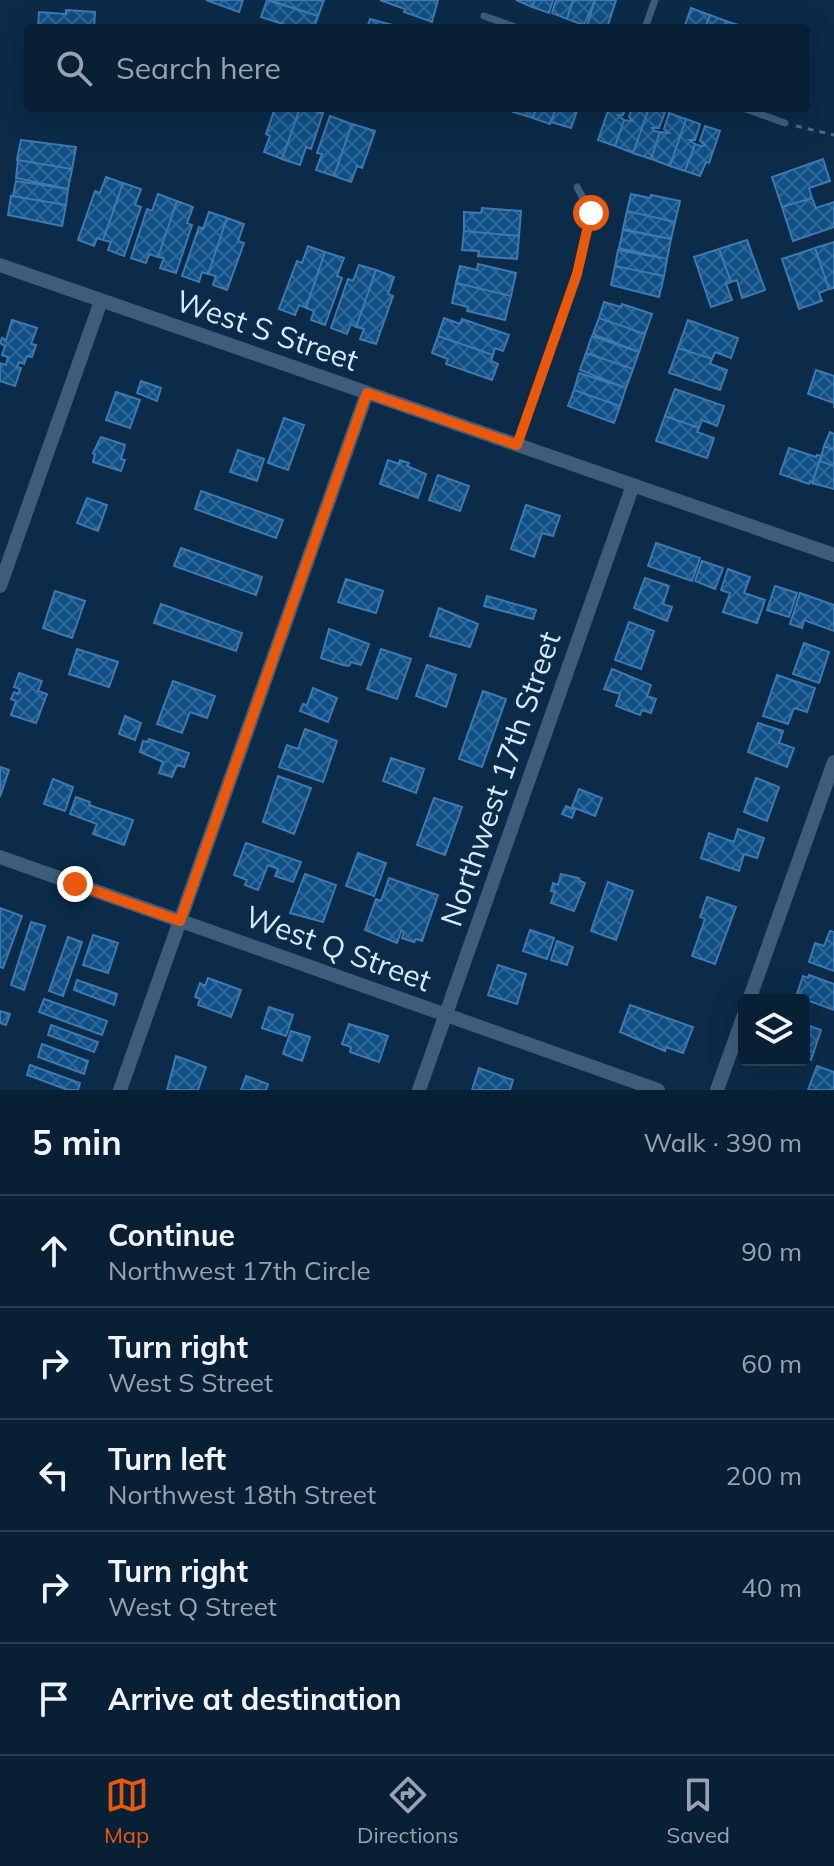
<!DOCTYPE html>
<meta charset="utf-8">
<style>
:root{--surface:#082036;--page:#11283e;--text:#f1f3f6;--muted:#98a3ad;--line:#293e51;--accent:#ea580c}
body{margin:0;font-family:Mulish,sans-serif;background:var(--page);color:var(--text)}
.controls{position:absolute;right:24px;bottom:24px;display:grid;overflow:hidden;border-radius:8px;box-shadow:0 8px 32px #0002}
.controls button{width:72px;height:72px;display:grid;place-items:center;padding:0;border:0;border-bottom:2px solid var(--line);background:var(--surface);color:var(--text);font:40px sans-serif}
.stop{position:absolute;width:24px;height:24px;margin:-18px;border:6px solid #ea580c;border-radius:50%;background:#fff}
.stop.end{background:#ea580c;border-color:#fff;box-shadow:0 2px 8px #0008}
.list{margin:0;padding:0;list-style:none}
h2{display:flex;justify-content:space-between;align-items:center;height:104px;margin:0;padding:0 32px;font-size:34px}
h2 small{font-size:26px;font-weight:400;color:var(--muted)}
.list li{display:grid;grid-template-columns:52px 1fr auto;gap:24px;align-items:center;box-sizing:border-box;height:112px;padding:0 32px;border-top:2px solid var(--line)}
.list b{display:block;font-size:30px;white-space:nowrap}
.list p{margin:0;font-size:26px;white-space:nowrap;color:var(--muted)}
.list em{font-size:26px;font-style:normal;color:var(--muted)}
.icon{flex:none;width:44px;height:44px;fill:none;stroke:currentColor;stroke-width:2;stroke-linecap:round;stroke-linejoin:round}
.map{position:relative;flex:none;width:834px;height:1090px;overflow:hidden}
.search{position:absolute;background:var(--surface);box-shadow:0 8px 32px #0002;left:24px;right:24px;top:24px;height:88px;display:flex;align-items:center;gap:20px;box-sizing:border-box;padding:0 28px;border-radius:8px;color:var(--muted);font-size:30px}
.sheet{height:664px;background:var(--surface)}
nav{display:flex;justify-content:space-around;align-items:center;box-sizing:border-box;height:112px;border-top:2px solid var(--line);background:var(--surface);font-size:22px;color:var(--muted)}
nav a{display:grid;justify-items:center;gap:4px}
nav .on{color:var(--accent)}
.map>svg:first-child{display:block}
</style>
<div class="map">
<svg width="834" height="1090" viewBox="0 0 834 1090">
<defs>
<pattern id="building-cross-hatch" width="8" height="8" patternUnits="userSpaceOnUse" patternTransform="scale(2)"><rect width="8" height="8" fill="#0e4f85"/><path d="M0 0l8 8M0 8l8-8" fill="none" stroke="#306897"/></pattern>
</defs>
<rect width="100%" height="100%" fill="#0b2b48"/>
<path fill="url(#building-cross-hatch)" stroke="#3e79b2" stroke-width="2" d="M206,0H243L239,12Z
M267,0L318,16L314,28L289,26L261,17Z
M269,0H324L318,16Z
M380,0H438L432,22L404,12L405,9Z
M516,0H535L532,7Z
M535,0H553L549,13L532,7Z
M556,0H573L567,19L552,13Z
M573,0H595L584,25L567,19Z
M595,0H616L607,28L587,26Z
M691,8L710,15L705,28H684Z
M66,10L95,12L94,28H38L39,12L66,14Z
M710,15L726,21L724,28H705Z
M370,19L392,25L395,28H367Z
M726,21L745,27V28H724Z
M275,108H300L282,159L264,152L270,136L266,134Z
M300,108L323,113L311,149L306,147L300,165L282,159Z
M515,108H536L533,118L513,112Z
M536,108H556L550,124L533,118Z
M556,108H578L571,128L551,122Z
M609,108H626L623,115H618L624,120L615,146L598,140Z
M632,108H649L633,153L615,146L624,120L633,121L629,117Z
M649,108L665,112L659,128H652L654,131L660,132L651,159L633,153Z
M669,113L686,119L670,166L651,159L660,132L669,133L664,129Z
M330,116L352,124L334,176L316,170L322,154L317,153Z
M686,119L700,124L695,140H689L695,144L685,171L670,166Z
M352,124L375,131L362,168L357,166L351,182L334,176Z
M705,126L720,131L709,163L706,162L700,176L685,171L695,144L701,146L705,145L700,141Z
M21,140L76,147L72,169L17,160Z
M823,159L830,181L809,188L812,198L782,207L772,177Z
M18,160L72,169L68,189L16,178Z
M106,177L123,183L103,240L97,238L94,246L78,240L95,191L100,193Z
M16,181L68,189L66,205L13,196Z
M123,183L141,189L135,205L141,207L124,256L108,250L111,242L103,240Z
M158,194L177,201L158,257L149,254L146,263L131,258L147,209L152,211Z
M631,194L650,198L651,195L680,201L675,222L627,211Z
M11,196L66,205L62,226L8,215Z
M812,198L816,208L834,202V227L793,241L782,207Z
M177,201L193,207L187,223L192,225L176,273L160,268L164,258L158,257Z
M482,208L521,211L519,236L464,231V212L481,213Z
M627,211L675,222L671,239L623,229Z
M209,212L227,218L208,274L202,272L199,282L182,276L199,227L203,229Z
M227,218L244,224L238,241L244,243L227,290L213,285L216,276L208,274Z
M623,230L671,239L667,259L619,248Z
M464,231L519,236L517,259L478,256L479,251L462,250Z
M747,240L765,290L742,298L737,280L731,282L719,249Z
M834,242V288L829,289L815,248Z
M308,246L325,252L306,308L299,305L295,315L279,309L297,261L302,263Z
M815,248L829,289L819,293L822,301L799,309L782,259Z
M719,249L731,282L726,284L732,300L711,307L694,257Z
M618,250L667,259L664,276L615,266Z
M325,252L344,258L337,276L342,278L325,325L311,320L314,311L306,308Z
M478,264L516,273L511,296L456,283L460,266L477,270Z
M359,265L376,270L356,327L351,324L347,334L331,328L348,279L353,281Z
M615,266L664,276L659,297L611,285Z
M376,270L394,277L388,294L393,296L376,344L360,339L364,329L356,327Z
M456,283L511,296L505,320L467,311L468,307L452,303Z
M604,302L621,307L622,304L652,314L645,334L599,318Z
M444,318L460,324L462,319L509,335L503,351L495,348L493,355L438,336Z
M599,318L645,334L639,352L593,334Z
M12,320L37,328L31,344L36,345L32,357L27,356L24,364L19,362L17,367L21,368L15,386L0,381V363L6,365L8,357L2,355L5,346L0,343L2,338L6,340Z
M688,320L738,338L731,358L715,352L712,359L678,348Z
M438,336L493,355L491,361L498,364L492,380L446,364L448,359L432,353Z
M592,336L639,352L633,369L586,353Z
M678,348L712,359L710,364L727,370L720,390L669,373Z
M586,353L633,369L626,388L580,370Z
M816,370L834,376V408V403L808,394Z
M579,373L626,388L620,406L574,390Z
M141,381L161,388L157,401L137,393Z
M675,389L724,406L717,426L702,420L699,428L665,416Z
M574,390L620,406L614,423L568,406Z
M116,392L140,400L130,428L106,420Z
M665,416L699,428L697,432L714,438L707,458L656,441Z
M284,418L304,425L288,470L268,463Z
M830,432L834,434V450L824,446Z
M101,437L125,445L121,459L125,460L121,471L93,462L95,454L93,453Z
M824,446L834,450V466L820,461Z
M789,448L816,457L817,455L821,456L812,483L810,481L809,484L780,474Z
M238,450L264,459L257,481L230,472Z
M388,460L399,464L400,460L409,463L407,466L426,474L418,498L380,484Z
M820,461L834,466V489L812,483Z
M438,475L469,486L460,511L429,500Z
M201,491L283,520L276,538L195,509Z
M87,498L107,505L98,531L77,523Z
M526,505L560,516L553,536L542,533L534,557L511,549Z
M656,543L700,558L692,581L648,566Z
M181,548L262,577L256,595L174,566Z
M702,561L723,568L715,589L695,581Z
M728,569L750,577L744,593L765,600L757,623L723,612L730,593L721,590Z
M645,578L669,586L663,604L672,607L667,621L634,608Z
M346,579L383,591L376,613L338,602Z
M775,586L797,593L789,617L767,610Z
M55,591L85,601L72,638L43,628Z
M800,593L834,605V631L804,620L802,628L790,624Z
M487,596L536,610L533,619L484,606Z
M161,604L242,633L236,651L154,623Z
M439,608L478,624L470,647L430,636Z
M629,622L654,631L641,669L615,660Z
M329,629L369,644L361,665L351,662L349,666L343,665L321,658Z
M804,643L829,652L819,683L793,674Z
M77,649L118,662L109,687L69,674Z
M381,649L411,659L397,699L367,689Z
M427,665L456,675L446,707L416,696Z
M612,669L651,685L647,696L656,699L651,713L642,710L640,715L616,706L620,694L604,689Z
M19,673L42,681L38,691L47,694L36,723L11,715L16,701L11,699L14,692L18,694L20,689L14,687Z
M777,675L815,688L807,712L794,708L788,724L763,716Z
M173,681L215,696L207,718L190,712L182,733L157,724Z
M313,688L337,698L328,722L300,711L303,704L307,705Z
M483,691L506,699L482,767L459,759Z
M125,716L141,723L135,740L119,734Z
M758,723L783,731L779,743L794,748L787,767L748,752Z
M305,729L337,741L323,782L279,767L287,745L298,749Z
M149,739L189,753L184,767L177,765L172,777L159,773L163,762L140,752L143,741L148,742Z
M391,758L424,769L416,793L383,781Z
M0,767L9,770L0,797Z
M278,776L311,788L294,834L263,822Z
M756,778L779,787L767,821L744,812Z
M53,779L73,787L65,811L44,804Z
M579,789L602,798L595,816L572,807Z
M76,797L90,802L89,805L133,820L124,845L93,834L97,824L70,814Z
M434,798L462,807L445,855L417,845Z
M566,806L575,810L572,818L562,814Z
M738,829L764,838L757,858L744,854L739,871L701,858L709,833L734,842Z
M246,843L301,862L293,882L275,876L278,869L268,865L258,890L245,885L247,880L234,875Z
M358,853L386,863L374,896L346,886Z
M305,874L336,885L323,922L290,913Z
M561,874L579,878L580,881L585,883L574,911L551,903L555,892L551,891L553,883L558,885Z
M389,878L438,895L422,941L416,939L414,942L402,938L404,932L401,931L397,943L365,930L376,899L381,901Z
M608,882L633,891L616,940L591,931Z
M707,897L736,907L715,964L692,956L705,919L700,917Z
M0,908L22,916L3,968L0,967Z
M31,922L45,926L24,990L11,985Z
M530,930L554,938L547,959L523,951Z
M830,931L834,932V971L809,962L815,943L824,946Z
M93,935L118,943L108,973L83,965Z
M68,937L82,942L63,996L49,991Z
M557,941L573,947L567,965L551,960Z
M498,965L526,974L517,1004L488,995Z
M809,975L834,984V1010L801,998L802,996L797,994L803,976L808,978Z
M208,978L241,990L231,1017L198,1005L200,999L195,997L200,983L205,986Z
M77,980L117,994L114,1005L74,990Z
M44,999L107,1021L102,1035L39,1012Z
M630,1005L693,1027L683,1053L666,1047L665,1051L620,1032Z
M269,1007L293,1015L286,1036L262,1028Z
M0,1011L10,1014L6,1025L0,1023Z
M349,1024L388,1036L379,1062L350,1052L351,1047L342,1044Z
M804,1024L821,1030L811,1060L804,1057Z
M51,1025L98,1042L94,1052L48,1035Z
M291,1031L310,1037L302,1061L283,1054Z
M42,1044L88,1061L84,1074L38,1057Z
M176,1056L206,1067L198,1090H167Z
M30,1065L80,1083L78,1090H68L27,1075Z
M817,1066L834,1072V1090H808Z
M479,1068L513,1080L510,1090H472Z
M246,1076L268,1084L266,1090H241Z"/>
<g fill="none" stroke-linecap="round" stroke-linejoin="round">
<path stroke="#506b85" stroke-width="3" stroke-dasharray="6 6" stroke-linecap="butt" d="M796,126L834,135"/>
<path stroke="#3e5d7d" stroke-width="7" d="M484,16L518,28
M645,28L655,0
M743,108L785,123
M517,445L577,274L591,213L577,187"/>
<path stroke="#3e5d7d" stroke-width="14" d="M0,265L834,555
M0,586L101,301
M0,857L658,1090
M749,1000L834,762
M120,1090L367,393
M419,1090L633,485
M717,1090L744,1015"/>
</g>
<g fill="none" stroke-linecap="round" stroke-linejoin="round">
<path stroke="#ea580c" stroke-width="10" d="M75,884L180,921L367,393L517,445L577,274L591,213"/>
</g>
<g text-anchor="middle" stroke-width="7" stroke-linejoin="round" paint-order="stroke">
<g font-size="30" fill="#d7e9fd" stroke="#0b2b48">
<text transform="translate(267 331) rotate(19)" y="10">West S Street</text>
<text transform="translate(501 779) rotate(-71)" y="10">Northwest 17th Street</text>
<text transform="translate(338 949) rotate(20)" y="10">West Q Street</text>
</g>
</g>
</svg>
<div class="controls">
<button><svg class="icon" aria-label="layers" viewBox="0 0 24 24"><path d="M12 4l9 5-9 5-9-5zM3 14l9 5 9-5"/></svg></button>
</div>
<div class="stop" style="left:591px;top:213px"></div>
<div class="stop end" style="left:75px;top:884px"></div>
<div class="search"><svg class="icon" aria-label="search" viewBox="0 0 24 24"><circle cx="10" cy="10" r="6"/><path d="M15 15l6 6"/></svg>Search here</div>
</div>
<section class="sheet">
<h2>5 min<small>Walk · 390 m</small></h2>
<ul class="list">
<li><svg class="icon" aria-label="ahead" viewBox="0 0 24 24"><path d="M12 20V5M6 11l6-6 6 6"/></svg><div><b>Continue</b><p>Northwest 17th Circle</p></div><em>90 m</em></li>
<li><svg class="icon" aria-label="right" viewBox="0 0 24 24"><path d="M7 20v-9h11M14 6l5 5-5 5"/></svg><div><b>Turn right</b><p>West S Street</p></div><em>60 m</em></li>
<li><svg class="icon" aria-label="left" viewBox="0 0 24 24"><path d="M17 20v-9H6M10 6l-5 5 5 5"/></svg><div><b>Turn left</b><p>Northwest 18th Street</p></div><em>200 m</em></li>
<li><svg class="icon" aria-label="right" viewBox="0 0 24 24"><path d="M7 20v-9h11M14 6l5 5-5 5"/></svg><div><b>Turn right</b><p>West Q Street</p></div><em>40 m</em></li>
<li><svg class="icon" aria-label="arrive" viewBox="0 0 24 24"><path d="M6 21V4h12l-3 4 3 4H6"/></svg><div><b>Arrive at destination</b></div></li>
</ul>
</section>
<nav>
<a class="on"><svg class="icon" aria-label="map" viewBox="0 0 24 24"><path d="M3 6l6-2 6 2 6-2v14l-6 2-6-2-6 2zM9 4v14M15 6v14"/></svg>Map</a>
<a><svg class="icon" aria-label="directions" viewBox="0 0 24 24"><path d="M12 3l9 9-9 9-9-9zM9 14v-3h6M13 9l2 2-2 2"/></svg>Directions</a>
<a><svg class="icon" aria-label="saved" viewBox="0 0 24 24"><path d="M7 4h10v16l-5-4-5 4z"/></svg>Saved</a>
</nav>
